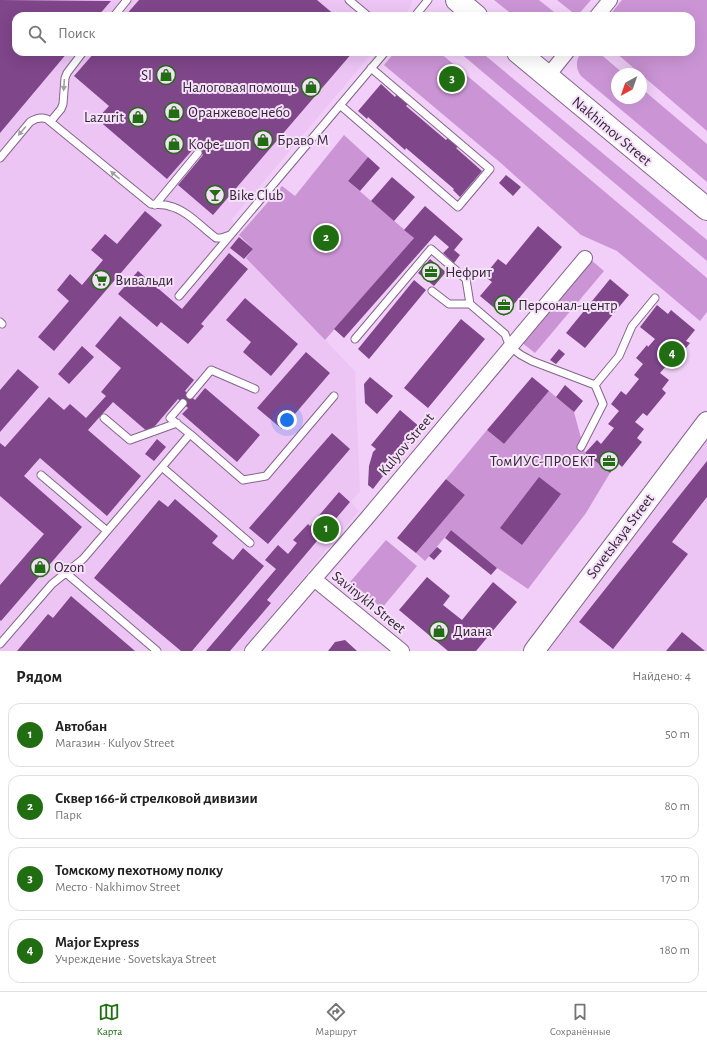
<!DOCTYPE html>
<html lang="ru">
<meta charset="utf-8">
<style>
:root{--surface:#fff;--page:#f2f2f2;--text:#222;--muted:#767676;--line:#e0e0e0;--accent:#216e12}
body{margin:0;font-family:"Alegreya Sans",sans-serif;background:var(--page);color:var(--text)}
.compass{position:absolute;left:611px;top:68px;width:36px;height:36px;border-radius:50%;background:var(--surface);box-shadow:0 4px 16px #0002;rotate:220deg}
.you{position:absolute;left:287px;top:420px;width:14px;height:14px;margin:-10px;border:3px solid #fff;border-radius:50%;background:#1a73e8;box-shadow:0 0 0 6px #1a73e833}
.badge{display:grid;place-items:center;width:26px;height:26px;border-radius:50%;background:var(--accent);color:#fff;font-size:13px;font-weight:700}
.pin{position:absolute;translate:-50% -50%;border:2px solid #fff;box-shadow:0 1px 4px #0006}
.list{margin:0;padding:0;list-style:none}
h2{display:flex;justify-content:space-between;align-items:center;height:52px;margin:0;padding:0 16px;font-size:17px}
h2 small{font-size:13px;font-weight:400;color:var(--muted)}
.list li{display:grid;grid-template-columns:26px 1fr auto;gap:12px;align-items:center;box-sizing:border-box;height:64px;margin:0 8px 8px;padding:0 8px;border:1px solid var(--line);border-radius:12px}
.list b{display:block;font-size:15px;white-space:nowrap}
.list p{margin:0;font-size:13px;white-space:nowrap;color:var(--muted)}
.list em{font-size:13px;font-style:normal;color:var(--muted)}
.icon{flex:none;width:22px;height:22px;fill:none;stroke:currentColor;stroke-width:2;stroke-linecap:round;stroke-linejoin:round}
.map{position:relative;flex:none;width:707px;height:651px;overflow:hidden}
.search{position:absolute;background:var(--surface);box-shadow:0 4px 16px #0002;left:12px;right:12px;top:12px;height:44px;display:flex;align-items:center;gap:10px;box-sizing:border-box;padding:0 14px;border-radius:12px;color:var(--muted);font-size:15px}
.sheet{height:340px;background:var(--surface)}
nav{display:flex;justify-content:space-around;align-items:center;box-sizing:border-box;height:56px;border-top:1px solid var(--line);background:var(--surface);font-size:11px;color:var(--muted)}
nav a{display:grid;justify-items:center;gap:2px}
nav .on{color:var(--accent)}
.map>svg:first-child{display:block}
</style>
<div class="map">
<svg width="707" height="651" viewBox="0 0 707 651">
<rect width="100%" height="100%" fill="#f1cff8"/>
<path fill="#edc5f5" d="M0,0H412L410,8L403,16H16V52H373L232,219L239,237L253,249L246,258L355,371L360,491L351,502L359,511L242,651H0Z
M707,434V651H541Z"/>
<path fill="#cb95d5" d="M494,0H539L559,16H514Z
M557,0H591L577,16Z
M622,0H707V131L615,52H691V16H609Z
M395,52H439L707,278V312L700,321L617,251L581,235L502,164L384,65Z
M459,52H481L707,240V261Z
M581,52H598L624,74H617V98H641V88L707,144V182L581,76C575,67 576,61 581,52Z
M344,135L368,157L348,181L414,238L325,340L246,258L253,249L239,235L282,186L295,196Z
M591,260L604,271L535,353L521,342Z
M549,391L574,412L585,453L610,473L586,513L528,589L497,568L451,530L425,561L416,553L465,495L446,479L487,430L504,444Z
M386,540L417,566L382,608L350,582Z"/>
<path fill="#7f468a" d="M0,0L111,1L98,16H16V52H68L0,133Z
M139,0H317L336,16H125Z
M95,52H353L213,215L178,185L203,155L195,147L167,179L97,119L109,106L74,76Z
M381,84L395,97L397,94L408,104L406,106L446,140L448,138L458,147L456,148L482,171L460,197L453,190L454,189L406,148L405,150L368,117L367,119L358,111Z
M368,157L380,168L360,191L348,181Z
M506,175L521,187L513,196L499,183Z
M392,177L415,197L394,221L371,201Z
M425,206L463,239L454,250L460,255L454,263L443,253L449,247L435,235L344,338L334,329L414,238L404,230Z
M145,211L162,225L54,351L38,337L69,301L57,290L70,274L82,285L103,260L91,250L105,234L117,244Z
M538,226L562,247L504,316L480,296L492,282L484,276L498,259L506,265Z
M239,237L253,249L244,259L230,248Z
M229,253L248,269L201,324L204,326L188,344L161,322L157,327L118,294L138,271L182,309Z
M430,259L446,272L434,286L418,273Z
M610,279L629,295L585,348L566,333Z
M414,280L426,290L369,359L358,349Z
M245,298L298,344L271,376L243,352L251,342L226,320Z
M657,305L668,314L671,310L695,330L686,341L690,343L670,368L667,365L660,373L669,380L662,389L666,393L647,416L643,413L635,422L644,429L637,438L642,442L622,467L618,463L610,473L585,453L597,440L601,444L614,428L608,424L619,411L611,404L621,391L626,395L639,379L634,375L643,364L636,358L647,345L648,347L655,339L640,327Z
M120,316L194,380L185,391L195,400L205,388L260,435L237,462L182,414L188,408L178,399L149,433L113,402L88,430L141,476L107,516L40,458L24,476L82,527L1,621L0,620V585L44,534L0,496V443L5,447L49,397L64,410L70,404L86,418L106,396L101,392L121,368L95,346Z
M461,319L485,339L428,408L404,388Z
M82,346L94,357L69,384L58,374Z
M559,349L565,354L556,364L550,360Z
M306,352L330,373L282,429L257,408Z
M18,369L39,387L0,432V390Z
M370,377L393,396L377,414L365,403L364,384Z
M532,377L549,391L504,444L487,430Z
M565,385L583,401L574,412L556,397Z
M400,410L421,428L381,475L383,476L373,489L368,485L369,466L373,452L376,449L371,445Z
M332,433L350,449L268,544L249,528Z
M157,439L166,447L154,461L145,454Z
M707,461V497L672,542L688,554L613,649L579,622Z
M539,477L561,494L522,545L500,528Z
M446,479L465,495L416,553L397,538Z
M339,492L350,502L267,600L271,603L230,651H206L276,569L265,560L278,545L288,554L297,543L293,540L308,524L310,526Z
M175,499L218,536L212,543L233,560L243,548L264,566L192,651H181L94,578L159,500L168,507Z
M451,530L497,568L491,575L445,538Z
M437,547L442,551L434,560L429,556Z
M427,577L450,596L443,605L462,620L493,582L517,602L476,651H448L399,610Z
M71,596L135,651H17L48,614L53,618Z
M682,632L705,651H666Z
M345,640L357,651H328L335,642Z"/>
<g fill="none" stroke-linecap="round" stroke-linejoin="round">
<defs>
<path id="lane" d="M349,0L368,16
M114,16L127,0
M415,16L428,0
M340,105L458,207L490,169L371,68
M51,121L61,109L63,104L65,78L67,73L83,52
M0,158L30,122C36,118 41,117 47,119L151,204C157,205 164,204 169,206C187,210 201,227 216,238H221L230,235
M155,205L198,153
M432,291L449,304H470
M179,296L385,52
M0,322L2,324
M355,339L431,249L466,279L470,304L505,334L510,347L521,355L532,361L595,385L619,356L632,326L655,298
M190,395L211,370L255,389
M104,418L130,440L177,423
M190,434L243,480L266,476L334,396
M581,447L603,404L595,385
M162,467L190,434L170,418L183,403
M41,475L107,531
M66,573L157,651
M0,644L52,584L83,559L162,467L250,543"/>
<path id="street" d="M597,16L610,0
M547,77L567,52
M314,579L402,651
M252,651L367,518L585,258"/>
<path id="secondary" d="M534,651L707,422"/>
<path id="primary" d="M457,0L476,16
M518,52L707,209"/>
</defs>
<use href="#lane" stroke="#84658a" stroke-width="9"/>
<use href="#street" stroke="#84658a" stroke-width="16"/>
<use href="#secondary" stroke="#84658a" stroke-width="22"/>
<use href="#primary" stroke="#84658a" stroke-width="24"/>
<use href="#lane" stroke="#fff" stroke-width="7"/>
<use href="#street" stroke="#fff" stroke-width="14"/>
<use href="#secondary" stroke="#fff" stroke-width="20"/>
<use href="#primary" stroke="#fff" stroke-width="22"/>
</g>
<defs><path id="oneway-solid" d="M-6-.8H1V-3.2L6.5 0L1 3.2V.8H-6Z"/></defs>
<g fill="#a39da4">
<use href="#oneway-solid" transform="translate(64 85) rotate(94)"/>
<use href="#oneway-solid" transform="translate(22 131) rotate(130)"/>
<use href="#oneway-solid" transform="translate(115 175) rotate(-140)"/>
</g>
<defs>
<symbol id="shop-ring" viewBox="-11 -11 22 22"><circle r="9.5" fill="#f6e1fa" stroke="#216e12" stroke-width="1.5"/><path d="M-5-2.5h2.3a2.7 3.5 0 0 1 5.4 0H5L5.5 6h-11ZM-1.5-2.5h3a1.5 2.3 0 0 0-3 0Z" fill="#216e12"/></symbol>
<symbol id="bar-ring" viewBox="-11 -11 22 22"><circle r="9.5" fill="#f6e1fa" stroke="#216e12" stroke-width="1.5"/><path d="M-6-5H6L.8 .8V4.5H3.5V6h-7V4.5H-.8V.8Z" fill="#216e12"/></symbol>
<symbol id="office-ring" viewBox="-11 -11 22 22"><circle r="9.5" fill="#f6e1fa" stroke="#216e12" stroke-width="1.5"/><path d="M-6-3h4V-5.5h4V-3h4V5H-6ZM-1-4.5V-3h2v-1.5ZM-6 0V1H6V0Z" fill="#216e12"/></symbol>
<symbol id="supermarket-ring" viewBox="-11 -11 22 22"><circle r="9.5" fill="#f6e1fa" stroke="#216e12" stroke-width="1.5"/><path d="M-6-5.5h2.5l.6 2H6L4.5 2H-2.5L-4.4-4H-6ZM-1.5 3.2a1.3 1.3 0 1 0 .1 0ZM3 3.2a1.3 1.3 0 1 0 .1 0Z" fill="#216e12"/></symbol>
</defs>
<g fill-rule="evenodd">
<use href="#shop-ring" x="155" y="64" width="22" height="22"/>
<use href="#shop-ring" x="300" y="76" width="22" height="22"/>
<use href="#shop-ring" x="163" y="101" width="22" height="22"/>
<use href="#shop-ring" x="127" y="106" width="22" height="22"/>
<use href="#shop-ring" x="252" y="129" width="22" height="22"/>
<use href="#shop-ring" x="163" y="133" width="22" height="22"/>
<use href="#bar-ring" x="204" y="184" width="22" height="22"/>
<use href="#office-ring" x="420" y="261" width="22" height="22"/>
<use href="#supermarket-ring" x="90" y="269" width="22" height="22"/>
<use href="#office-ring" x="493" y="294" width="22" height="22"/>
<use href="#office-ring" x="598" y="450" width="22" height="22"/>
<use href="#shop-ring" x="29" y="556" width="22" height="22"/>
<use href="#shop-ring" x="428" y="620" width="22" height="22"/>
</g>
<g text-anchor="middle" stroke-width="4" stroke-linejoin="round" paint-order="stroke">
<g font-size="15" fill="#332635" stroke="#f6e1fa" text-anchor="start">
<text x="152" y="80" text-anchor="end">SI</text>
<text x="297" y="92" text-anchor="end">Налоговая помощь</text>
<text x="188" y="117">Оранжевое небо</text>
<text x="124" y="122" text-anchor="end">Lazurit</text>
<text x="277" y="145">Браво М</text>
<text x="188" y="149">Кофе-шоп</text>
<text x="229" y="200">Bike Club</text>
<text x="445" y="277">Нефрит</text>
<text x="115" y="285">Вивальди</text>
<text x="518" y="310">Персонал-центр</text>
<text x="595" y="466" text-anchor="end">ТомИУС-ПРОЕКТ</text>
<text x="54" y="572">Ozon</text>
<text x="453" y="636">Диана</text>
</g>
<g font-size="15" fill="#332635" stroke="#f6e1fa">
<text transform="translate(612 131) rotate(40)" y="5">Nakhimov Street</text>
<text transform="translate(406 444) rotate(-50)" y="5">Kulyov Street</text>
<text transform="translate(620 536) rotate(-53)" y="5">Sovetskaya Street</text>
<text transform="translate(369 602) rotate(39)" y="5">Savinykh Street</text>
</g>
</g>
</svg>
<svg class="compass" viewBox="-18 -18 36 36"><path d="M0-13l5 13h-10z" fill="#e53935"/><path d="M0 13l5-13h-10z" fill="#767676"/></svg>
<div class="you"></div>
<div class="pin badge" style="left:326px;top:529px">1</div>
<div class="pin badge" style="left:326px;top:238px">2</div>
<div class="pin badge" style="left:452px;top:79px">3</div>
<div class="pin badge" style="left:672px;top:354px">4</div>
<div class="search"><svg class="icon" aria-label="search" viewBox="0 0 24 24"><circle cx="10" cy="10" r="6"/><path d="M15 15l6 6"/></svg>Поиск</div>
</div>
<section class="sheet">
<h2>Рядом<small>Найдено: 4</small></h2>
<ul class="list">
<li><span class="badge">1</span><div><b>Автобан</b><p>Магазин · Kulyov Street</p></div><em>50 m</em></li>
<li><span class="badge">2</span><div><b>Сквер 166-й стрелковой дивизии</b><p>Парк</p></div><em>80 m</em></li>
<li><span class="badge">3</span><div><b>Томскому пехотному полку</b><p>Место · Nakhimov Street</p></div><em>170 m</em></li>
<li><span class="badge">4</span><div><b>Major Express</b><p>Учреждение · Sovetskaya Street</p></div><em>180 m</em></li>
</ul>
</section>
<nav>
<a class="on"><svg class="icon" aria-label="map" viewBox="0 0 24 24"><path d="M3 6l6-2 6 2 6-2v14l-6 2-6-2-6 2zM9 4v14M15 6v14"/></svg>Карта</a>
<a><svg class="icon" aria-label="directions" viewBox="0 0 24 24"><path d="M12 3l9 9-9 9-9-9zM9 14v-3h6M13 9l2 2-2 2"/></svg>Маршрут</a>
<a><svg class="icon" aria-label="saved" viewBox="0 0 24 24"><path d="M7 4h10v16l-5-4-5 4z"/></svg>Сохранённые</a>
</nav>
